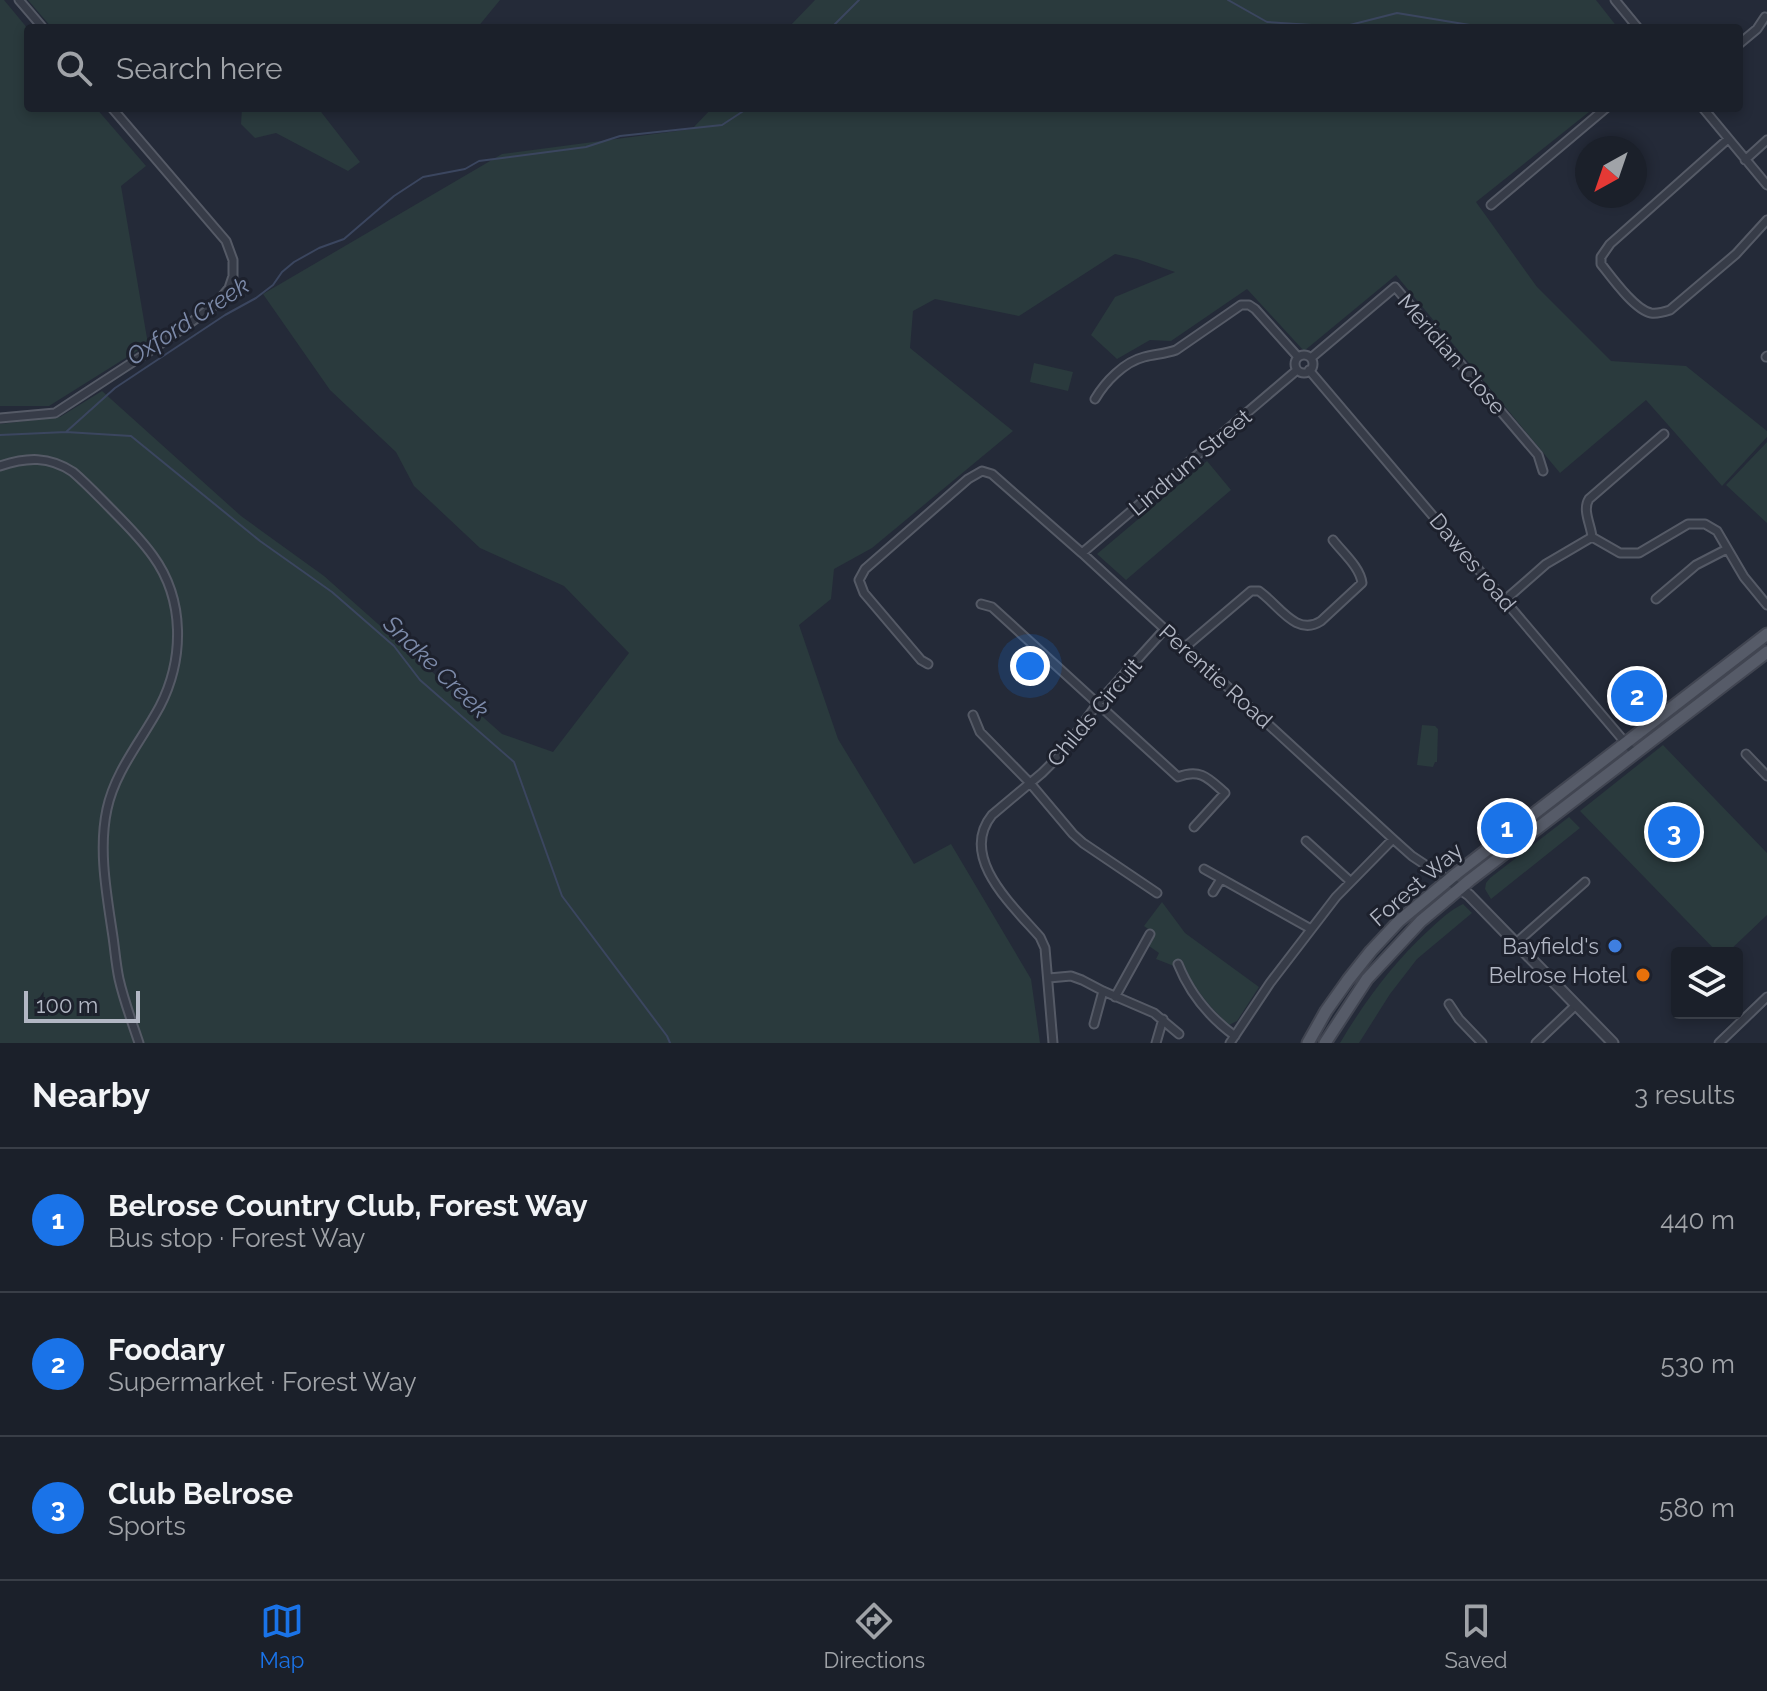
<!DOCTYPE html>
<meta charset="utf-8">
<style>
:root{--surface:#1b202a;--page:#282d36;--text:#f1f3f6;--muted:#a0a3a8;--line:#393e47;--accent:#1a73e8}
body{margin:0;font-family:Raleway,sans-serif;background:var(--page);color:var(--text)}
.controls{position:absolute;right:24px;bottom:24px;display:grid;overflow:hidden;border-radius:8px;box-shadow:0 4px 12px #0003}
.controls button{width:72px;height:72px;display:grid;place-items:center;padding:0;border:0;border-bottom:2px solid var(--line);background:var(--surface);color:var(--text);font:40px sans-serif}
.compass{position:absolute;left:1575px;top:136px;width:72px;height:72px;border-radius:50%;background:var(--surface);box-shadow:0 4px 12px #0003;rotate:220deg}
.scale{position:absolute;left:24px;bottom:20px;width:116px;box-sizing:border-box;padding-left:8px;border:4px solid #b2b7c4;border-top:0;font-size:22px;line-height:28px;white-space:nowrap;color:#b2b7c4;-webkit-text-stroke:6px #1d212d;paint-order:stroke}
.you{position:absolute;left:1030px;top:666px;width:28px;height:28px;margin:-20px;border:6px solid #fff;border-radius:50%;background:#1a73e8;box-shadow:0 0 0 12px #1a73e833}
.badge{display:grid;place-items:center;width:52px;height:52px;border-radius:50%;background:var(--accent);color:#fff;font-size:26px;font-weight:700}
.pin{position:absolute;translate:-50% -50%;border:4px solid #fff;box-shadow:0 2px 8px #0006}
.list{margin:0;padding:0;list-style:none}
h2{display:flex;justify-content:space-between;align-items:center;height:104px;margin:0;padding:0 32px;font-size:34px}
h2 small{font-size:26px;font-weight:400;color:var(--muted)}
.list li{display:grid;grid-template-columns:52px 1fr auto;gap:24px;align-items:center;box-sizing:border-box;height:144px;padding:0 32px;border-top:2px solid var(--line)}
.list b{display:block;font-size:30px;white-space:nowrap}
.list p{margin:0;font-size:26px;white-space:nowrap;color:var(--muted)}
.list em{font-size:26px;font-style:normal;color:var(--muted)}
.icon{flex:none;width:44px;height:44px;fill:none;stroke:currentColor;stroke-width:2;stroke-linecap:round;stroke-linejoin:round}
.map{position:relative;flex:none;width:1767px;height:1043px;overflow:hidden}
.search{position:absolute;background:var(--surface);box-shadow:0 4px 12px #0003;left:24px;right:24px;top:24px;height:88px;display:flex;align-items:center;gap:20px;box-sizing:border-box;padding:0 28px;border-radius:8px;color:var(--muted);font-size:30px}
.sheet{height:536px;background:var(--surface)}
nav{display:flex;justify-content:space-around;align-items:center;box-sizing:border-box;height:112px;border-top:2px solid var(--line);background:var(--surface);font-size:22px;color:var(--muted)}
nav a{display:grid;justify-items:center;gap:4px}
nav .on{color:var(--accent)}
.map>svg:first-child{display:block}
</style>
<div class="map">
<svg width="1767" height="1043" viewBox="0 0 1767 1043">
<rect width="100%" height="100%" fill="#242a38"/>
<path fill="#2a3a3d" d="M0,0H4L28,29V108H96L146,166L121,186L148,344L49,406H0Z
M28,0H500L477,28H52Z
M815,0H1596L1618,28H788Z
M242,108H318L360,162L348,171L276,133L255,138L241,124Z
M712,108H1594L1476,202L1537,287L1611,361L1686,366L1767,431V437L1722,486L1646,400L1560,473L1396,275L1304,351L1247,289L1171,341L1150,340L1117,359L1091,335L1115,297L1175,272L1137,259L1115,254L1019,316L935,299L913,311L910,348L1013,431L872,548L834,569L831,599L799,625L838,739L914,864L951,844L1031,979L1040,1043H0V424L60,417L102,391L241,516L324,576L502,734L553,752L629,653L564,586L480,548L414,486L396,452L330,390L263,294L502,154L692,129Z
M1034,363L1073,372L1068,391L1030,382Z
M1767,442V523L1726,485Z
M1207,461L1231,490L1126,580L1097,554Z
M1422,725L1435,726L1438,729L1437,762H1435L1433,767L1417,765Z
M1663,745L1767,853V915L1727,953H1718L1580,811Z
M1569,817L1580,828L1491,899L1485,889L1486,883L1490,878Z
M1162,902L1185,933L1259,987L1237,1021L1229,1025C1209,1006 1192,987 1182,960L1174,963V966L1156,959L1159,953L1149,946L1155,934L1144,926Z
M1463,904L1472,913L1417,959L1390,994L1359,1043H1340C1365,1001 1393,963 1429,930C1440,920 1450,910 1463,904Z"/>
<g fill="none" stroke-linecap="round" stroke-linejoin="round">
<path stroke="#3b465f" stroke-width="2" d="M1228,0L1267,22L1342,27L1397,13L1482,27
M831,28L859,0
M66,432L131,436L260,541L332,592L394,646L420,680L514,762L562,896L667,1036L670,1043
M0,435L66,432L115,388L225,315L256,298L273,285L282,272L294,262L319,248L344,239L394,196L423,177L465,169L479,161L586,147L620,136L722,125L748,108"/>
<defs>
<path id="minor" d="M19,0L43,28
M1615,0L1638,28
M1739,44L1757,29L1765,17
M1703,108L1767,185
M1728,139L1610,244L1601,257V264C1612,278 1635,310 1651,313C1658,314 1664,312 1670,310L1736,254L1767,220
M1745,160L1767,140
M1491,205L1606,108
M1295 364a9 9 0 1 1 18 0a9 9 0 1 1-18 0Z
M1766,357L1767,356
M1311,358L1395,287L1538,455L1543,471
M1309,370L1635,754
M1095,399C1105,382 1124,362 1144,357C1155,354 1165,354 1176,350L1241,305H1249L1255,309L1298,357
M0,418L55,413L168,339L216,304L229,288L233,276V260L226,241L112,108
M1664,434L1589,499C1582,510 1591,525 1592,537L1620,553H1639L1688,524H1705L1717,531L1744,577L1767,605
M0,466C27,457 49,456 73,472C87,484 99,497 112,510C127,525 141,539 153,556C185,600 184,659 160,706C142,740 115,771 107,809C98,850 107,896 113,937C115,951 116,965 119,979C124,1001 132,1022 139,1043
M1082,553L1297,370
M1656,599L1696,565L1727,549
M1505,600L1546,564L1592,537
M981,604L992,607L1178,777C1201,768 1209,779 1225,793L1194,827
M1184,648L1251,591H1259L1264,595C1281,609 1298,636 1321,621L1362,583C1360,567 1343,553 1333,540
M928,664L921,660L864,593L859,580L865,569L968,479L982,471L992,474L1082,553L1393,839L1412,856L1448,880
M973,715L980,732L1030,783L1073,834L1083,843L1157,893
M1746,754L1767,776
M1306,841L1350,881
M1204,869L1311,929
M1213,892L1221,879
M1516,943L1585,882
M1178,964C1190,994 1209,1017 1235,1036
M1049,978L1071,976L1082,980L1103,991L1154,1013L1179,1034
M1115,997L1150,934
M1449,1004L1459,1019L1482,1043
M1094,1024L1103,991
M1053,1043L1045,948L1040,937C1013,906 958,857 992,815L1042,773L1061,754L1098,703L1164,630
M1156,1043L1163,1019
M1230,1043L1270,983L1336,897L1393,839
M1536,1043L1576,1005
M1719,1043L1767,997"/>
<path id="tertiary" d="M1448,880L1469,895L1613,1043"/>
<path id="primary" d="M1308,1043L1326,1011L1348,980L1371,951L1399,921L1457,873L1767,634
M1325,1043L1367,979L1421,921L1470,880L1767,652"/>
</defs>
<use href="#minor" stroke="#555a66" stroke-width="11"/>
<use href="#tertiary" stroke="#555a66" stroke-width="13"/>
<use href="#primary" stroke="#414551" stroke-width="15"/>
<use href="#minor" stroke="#373c48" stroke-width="7"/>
<use href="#tertiary" stroke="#373c48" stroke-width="9"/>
<use href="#primary" stroke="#565b68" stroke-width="11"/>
</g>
<circle fill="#3f7fe0" stroke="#1d212d" stroke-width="3" cx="1615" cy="946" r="8"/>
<circle fill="#e8710a" stroke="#1d212d" stroke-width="3" cx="1643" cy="975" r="8"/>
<g text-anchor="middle" stroke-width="6" stroke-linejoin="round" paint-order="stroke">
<g font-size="22" fill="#b2b7c4" stroke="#1d212d">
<text transform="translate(1452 354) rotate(49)" y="8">Meridian Close</text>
<text transform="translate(1190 462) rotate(-40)" y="8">Lindrum Street</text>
<text transform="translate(1473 562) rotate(50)" y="8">Dawes road</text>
<text transform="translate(1216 676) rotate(42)" y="8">Perentie Road</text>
<text transform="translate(1094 712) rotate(-50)" y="8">Childs Circuit</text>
<text transform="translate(1416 884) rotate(-41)" y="8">Forest Way</text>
</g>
<g font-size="22" fill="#b2b7c4" stroke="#1d212d" text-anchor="end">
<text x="1599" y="954">Bayfield's</text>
<text x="1627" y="983">Belrose Hotel</text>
</g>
<g font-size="24" font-style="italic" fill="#7d8baa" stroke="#1d212d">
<text transform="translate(188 321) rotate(-33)" y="8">Oxford Creek</text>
<text transform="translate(436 667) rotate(44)" y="8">Snake Creek</text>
</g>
</g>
</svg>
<div class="controls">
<button><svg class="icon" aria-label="layers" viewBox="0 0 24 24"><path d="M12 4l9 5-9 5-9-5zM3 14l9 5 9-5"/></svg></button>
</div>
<svg class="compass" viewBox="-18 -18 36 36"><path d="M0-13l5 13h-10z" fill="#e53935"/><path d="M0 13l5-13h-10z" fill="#a0a3a8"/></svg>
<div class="scale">100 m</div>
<div class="you"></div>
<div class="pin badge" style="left:1507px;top:828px">1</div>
<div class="pin badge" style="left:1637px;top:696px">2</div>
<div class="pin badge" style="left:1674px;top:832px">3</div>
<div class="search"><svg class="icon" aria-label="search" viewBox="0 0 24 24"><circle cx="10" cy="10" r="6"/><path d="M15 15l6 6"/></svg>Search here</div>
</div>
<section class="sheet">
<h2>Nearby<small>3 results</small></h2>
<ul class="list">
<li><span class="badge">1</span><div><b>Belrose Country Club, Forest Way</b><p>Bus stop · Forest Way</p></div><em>440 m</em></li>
<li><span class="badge">2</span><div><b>Foodary</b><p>Supermarket · Forest Way</p></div><em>530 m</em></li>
<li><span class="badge">3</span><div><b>Club Belrose</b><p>Sports</p></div><em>580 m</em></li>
</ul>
</section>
<nav>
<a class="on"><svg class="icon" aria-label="map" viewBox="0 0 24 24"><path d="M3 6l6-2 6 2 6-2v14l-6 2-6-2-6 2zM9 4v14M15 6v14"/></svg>Map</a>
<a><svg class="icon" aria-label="directions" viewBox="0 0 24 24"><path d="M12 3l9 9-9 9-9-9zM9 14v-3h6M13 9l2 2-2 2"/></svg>Directions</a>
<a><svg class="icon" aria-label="saved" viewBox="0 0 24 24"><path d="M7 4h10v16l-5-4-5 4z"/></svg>Saved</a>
</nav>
